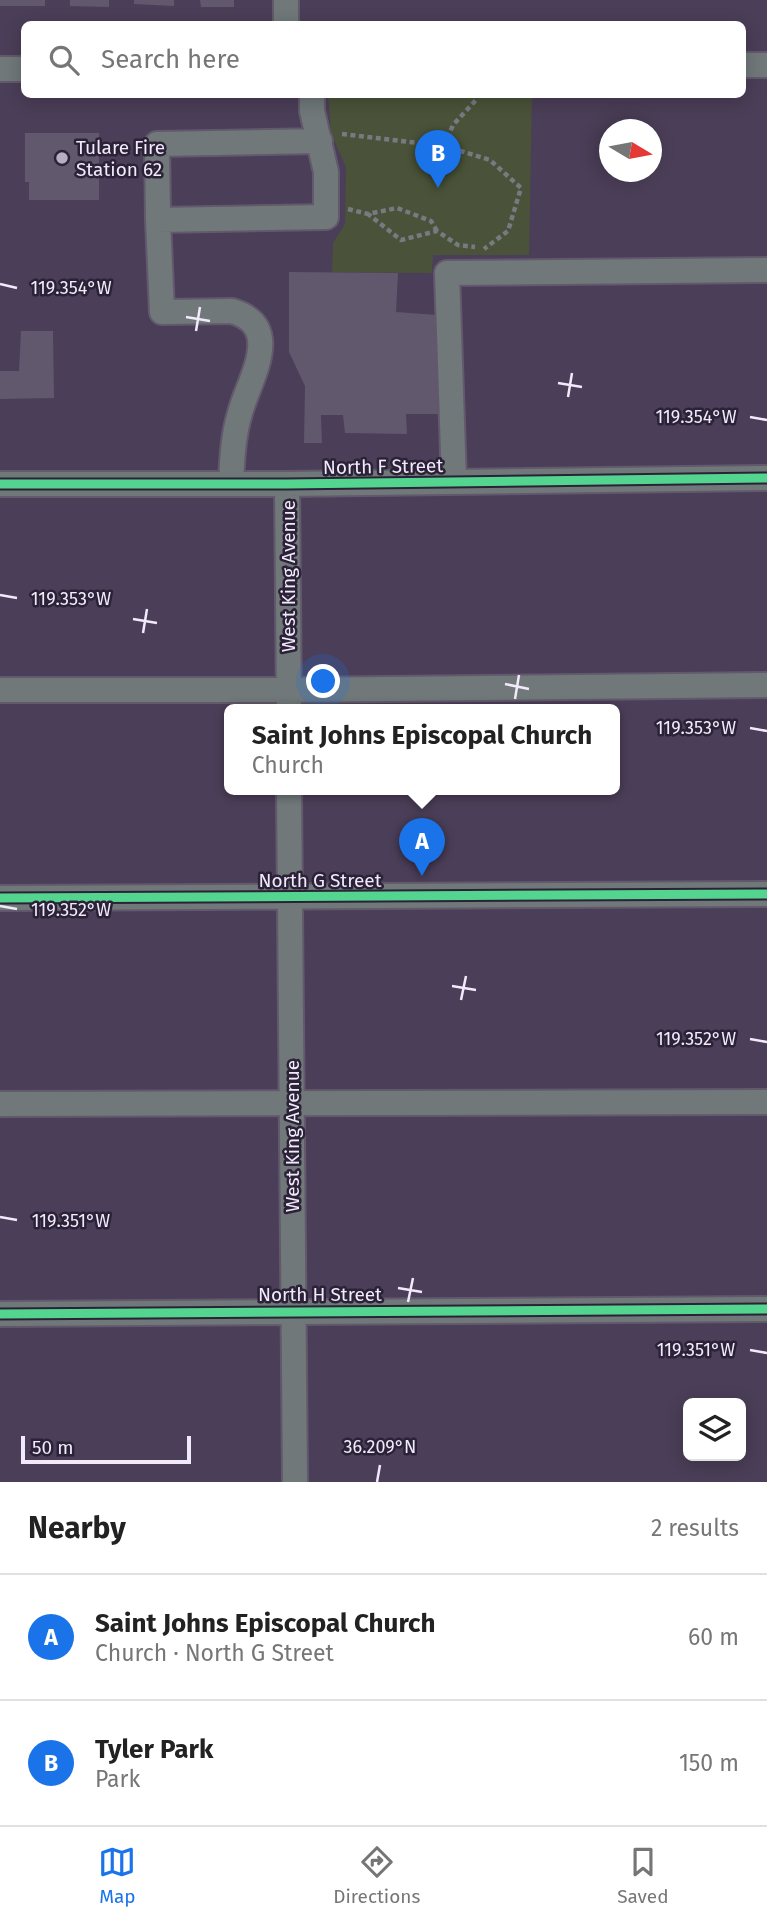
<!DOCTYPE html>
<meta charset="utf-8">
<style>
:root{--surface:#fff;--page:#f6f6f6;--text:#222;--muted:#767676;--line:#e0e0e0;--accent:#1a73e8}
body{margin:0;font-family:"Fira Sans",sans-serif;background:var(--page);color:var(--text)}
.controls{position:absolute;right:21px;bottom:21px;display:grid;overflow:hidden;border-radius:10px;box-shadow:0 4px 18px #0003}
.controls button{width:63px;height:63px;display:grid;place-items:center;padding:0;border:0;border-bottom:2px solid var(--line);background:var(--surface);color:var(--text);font:35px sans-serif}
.compass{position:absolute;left:599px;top:119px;width:63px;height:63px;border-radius:50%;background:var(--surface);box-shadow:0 4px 18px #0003;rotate:100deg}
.scale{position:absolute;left:21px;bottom:18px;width:170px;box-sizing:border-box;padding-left:7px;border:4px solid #f1eafb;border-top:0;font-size:19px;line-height:24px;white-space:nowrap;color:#f1eafb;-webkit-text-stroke:5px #2b2237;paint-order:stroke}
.you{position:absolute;left:324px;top:682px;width:24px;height:24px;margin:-18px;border:5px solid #fff;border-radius:50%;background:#1a73e8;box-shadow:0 0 0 10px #1a73e833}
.badge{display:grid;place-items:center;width:46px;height:46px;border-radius:50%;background:var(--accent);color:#fff;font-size:23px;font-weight:700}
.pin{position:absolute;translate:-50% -58px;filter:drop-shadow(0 2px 4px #0008)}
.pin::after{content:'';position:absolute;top:37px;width:24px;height:21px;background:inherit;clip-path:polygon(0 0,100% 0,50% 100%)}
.popup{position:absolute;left:224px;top:704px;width:396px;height:91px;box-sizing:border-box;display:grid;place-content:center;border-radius:10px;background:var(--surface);filter:drop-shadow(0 2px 5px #0005);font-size:23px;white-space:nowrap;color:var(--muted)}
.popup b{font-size:26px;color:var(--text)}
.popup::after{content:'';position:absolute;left:50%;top:100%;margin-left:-14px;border:14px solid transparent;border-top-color:var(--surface)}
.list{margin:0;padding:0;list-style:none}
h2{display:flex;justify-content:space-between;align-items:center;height:91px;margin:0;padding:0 28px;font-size:30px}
h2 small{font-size:23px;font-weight:400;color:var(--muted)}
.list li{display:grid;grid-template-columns:46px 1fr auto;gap:21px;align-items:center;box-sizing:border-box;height:126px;padding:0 28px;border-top:2px solid var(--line)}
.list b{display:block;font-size:26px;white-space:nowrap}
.list p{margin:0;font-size:23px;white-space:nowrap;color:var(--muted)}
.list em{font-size:23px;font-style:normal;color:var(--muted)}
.icon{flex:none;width:38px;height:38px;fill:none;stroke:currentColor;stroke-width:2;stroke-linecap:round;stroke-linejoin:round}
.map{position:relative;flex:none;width:767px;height:1482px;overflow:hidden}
.search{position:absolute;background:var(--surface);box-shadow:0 4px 18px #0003;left:21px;right:21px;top:21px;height:77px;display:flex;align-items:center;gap:18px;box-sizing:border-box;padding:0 24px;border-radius:10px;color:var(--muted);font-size:26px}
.sheet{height:343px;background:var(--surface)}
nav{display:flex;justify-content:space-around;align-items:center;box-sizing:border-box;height:98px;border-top:2px solid var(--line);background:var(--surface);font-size:19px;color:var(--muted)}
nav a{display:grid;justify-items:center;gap:4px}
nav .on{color:var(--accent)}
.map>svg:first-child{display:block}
</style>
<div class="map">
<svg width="767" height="1482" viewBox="0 0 767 1482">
<rect width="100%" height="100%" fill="#4b3e58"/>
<path fill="#4a5339" d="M328,95H532L529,255H433L432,273L332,272L333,243L345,224L346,167L331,133Z"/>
<path fill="#62586d" d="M0,0H45V6H0Z
M70,0H109V7L70,6Z
M134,0H174V6L134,4Z
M200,0H234V7H201Z
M25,133H99V200H29V182H25Z
M289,272L398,273L396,312L437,315L438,414H406L407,434L345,433L343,415H321L322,443H304L305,386L289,352Z
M21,331H53L54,398L0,399V371H19Z"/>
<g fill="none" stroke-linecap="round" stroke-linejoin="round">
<defs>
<path id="minor" d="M286,0V24
M742,65H767
M0,69H24
M158,220L157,144L320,141
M454,482L447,273L767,270
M0,484H287L767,478
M231,484C232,460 233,436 240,413C249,379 285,327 232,311L162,312L158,220L326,217V172L312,111V94
M287,484L289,710
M0,690H289L767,685
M289,790L295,1482
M0,898L767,894
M0,1104L767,1102
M0,1314L767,1309"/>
</defs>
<use href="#minor" stroke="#62596c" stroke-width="28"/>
<path stroke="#777a81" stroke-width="4.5" stroke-dasharray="5 3.5" stroke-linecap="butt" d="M342,134L444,146L490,160L521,188L508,231L484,249
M444,146L453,125L476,100
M348,209L368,214
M437,231L431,221L397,208L368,214L401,240L437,231L458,245L475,247"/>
<use href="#minor" stroke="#70787a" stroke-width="24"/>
<defs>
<path id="cycleway" d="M0,484H287L767,478
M0,898L767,894
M0,1314L767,1309"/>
</defs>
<use href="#cycleway" stroke="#2b2237" stroke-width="13"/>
<use href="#cycleway" stroke="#53d58f" stroke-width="9"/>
</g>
<path fill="none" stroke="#f1eafb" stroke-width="2.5" d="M0,284L17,288M186,317L210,321M196,331L200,307M558,383L582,387M568,397L572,373M750,417L767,420M0,595L17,598M133,619L157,623M143,633L147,609M505,684L529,689M515,699L519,675M750,728L767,731M0,906L17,909M452,986L476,990M461,1000L466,976M750,1039L767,1042M0,1217L17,1220M398,1288L422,1292M408,1302L413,1278M750,1350L767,1353M377,1482L380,1465"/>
<circle fill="#b7aec2" stroke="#2b2237" stroke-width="2.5" cx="62" cy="158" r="7"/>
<g text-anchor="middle" stroke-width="5" stroke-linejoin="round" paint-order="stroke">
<g font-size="19" fill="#f1eafb" stroke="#2b2237" text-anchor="start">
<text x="76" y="154">Tulare Fire<tspan x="76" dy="22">Station 62</tspan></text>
</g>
<g font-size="19" fill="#f1eafb" stroke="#2b2237">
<text transform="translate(383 466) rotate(-1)" y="7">North F Street</text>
<text transform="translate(288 576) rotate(-90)" y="7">West King Avenue</text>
<text x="320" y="887">North G Street</text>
<text transform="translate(292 1136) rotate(-90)" y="7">West King Avenue</text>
<text x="320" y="1301">North H Street</text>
</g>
</g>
<g font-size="18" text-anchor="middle" fill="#f1eafb" stroke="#2b2237" stroke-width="5" stroke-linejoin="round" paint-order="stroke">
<text x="71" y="294">119.354°W</text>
<text x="696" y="423">119.354°W</text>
<text x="71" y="605">119.353°W</text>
<text x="696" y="734">119.353°W</text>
<text x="71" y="916">119.352°W</text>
<text x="696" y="1045">119.352°W</text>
<text x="71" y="1227">119.351°W</text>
<text x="696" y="1356">119.351°W</text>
<text x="380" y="1453">36.209°N</text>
</g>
</svg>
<div class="controls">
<button><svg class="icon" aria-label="layers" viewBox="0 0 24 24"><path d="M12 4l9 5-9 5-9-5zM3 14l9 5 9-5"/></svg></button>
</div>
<svg class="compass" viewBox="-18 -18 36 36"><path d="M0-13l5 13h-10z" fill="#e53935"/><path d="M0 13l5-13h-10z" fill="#767676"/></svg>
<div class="scale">50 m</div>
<div class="you"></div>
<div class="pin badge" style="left:422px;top:876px">A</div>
<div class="popup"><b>Saint Johns Episcopal Church</b>Church</div>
<div class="pin badge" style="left:438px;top:188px">B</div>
<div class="search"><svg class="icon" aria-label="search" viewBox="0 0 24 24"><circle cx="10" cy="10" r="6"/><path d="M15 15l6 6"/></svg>Search here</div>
</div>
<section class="sheet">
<h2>Nearby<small>2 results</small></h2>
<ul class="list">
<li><span class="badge">A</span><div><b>Saint Johns Episcopal Church</b><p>Church · North G Street</p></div><em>60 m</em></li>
<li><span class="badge">B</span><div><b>Tyler Park</b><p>Park</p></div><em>150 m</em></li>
</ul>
</section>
<nav>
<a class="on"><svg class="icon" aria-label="map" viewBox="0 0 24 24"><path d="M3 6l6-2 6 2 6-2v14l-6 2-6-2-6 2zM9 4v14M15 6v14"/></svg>Map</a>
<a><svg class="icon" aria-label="directions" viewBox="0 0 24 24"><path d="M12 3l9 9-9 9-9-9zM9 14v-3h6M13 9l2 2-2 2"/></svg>Directions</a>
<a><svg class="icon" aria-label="saved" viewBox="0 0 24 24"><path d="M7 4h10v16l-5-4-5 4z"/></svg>Saved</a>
</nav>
